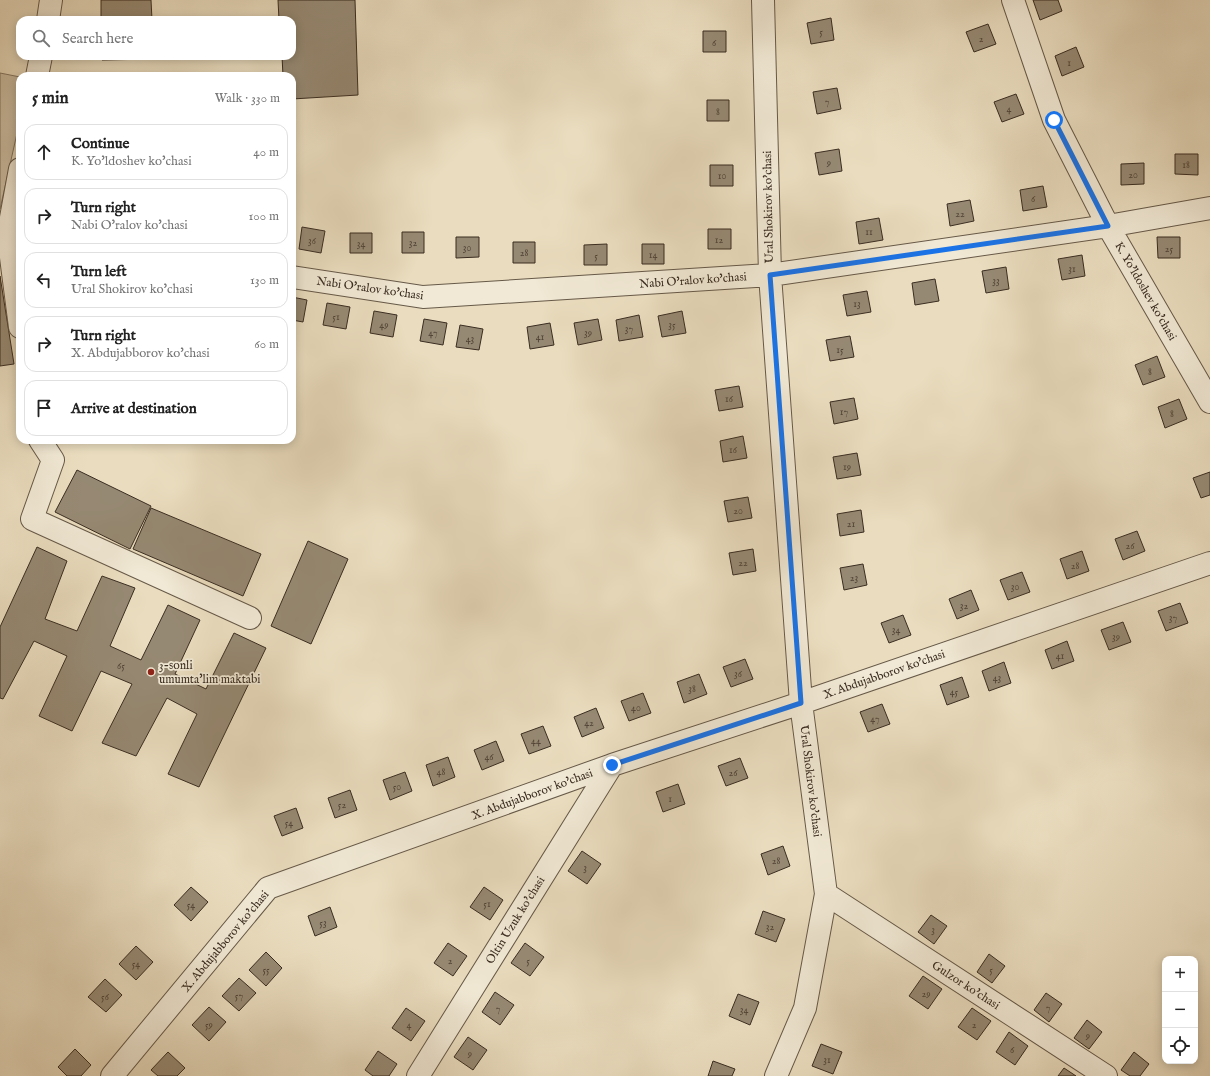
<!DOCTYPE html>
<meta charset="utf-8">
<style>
:root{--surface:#fff;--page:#f6f6f6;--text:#222;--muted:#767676;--line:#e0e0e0}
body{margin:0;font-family:"IM FELL English",serif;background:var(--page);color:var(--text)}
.controls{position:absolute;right:12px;bottom:12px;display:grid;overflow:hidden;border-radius:8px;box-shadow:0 2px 10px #0003}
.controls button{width:36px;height:36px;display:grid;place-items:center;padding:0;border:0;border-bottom:1px solid var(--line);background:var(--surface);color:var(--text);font:20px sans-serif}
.stop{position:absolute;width:12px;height:12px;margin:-9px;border:3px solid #1a73e8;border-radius:50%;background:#fff}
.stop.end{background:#1a73e8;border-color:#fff;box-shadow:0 1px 4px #0008}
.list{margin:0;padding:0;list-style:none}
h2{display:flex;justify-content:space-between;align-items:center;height:52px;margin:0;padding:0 16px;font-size:17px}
h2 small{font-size:13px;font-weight:400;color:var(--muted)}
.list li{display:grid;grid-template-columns:26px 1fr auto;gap:12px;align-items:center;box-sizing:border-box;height:56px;margin:0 8px 8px;padding:0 8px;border:1px solid var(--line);border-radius:12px}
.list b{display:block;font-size:15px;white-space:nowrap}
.list p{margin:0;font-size:13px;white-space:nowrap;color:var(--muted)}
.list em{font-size:13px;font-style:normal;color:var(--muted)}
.icon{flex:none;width:22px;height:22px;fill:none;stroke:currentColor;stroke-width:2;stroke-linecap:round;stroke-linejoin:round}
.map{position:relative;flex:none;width:1210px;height:1076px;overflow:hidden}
.search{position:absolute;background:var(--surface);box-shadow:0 2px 10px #0003;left:16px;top:16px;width:280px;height:44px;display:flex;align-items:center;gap:10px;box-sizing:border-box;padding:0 14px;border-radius:12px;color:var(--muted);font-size:15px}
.panel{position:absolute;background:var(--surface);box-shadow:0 2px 10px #0003;left:16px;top:72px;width:280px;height:372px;border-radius:12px}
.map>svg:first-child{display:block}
</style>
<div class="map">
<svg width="1210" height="1076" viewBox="0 0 1210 1076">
<rect width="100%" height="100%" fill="#eaddbf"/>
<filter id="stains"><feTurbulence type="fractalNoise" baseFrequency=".005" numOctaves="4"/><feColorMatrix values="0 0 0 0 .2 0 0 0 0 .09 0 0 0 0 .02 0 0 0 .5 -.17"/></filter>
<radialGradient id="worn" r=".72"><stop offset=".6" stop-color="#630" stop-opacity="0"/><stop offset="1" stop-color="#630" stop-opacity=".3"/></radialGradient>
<path fill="#ccbfa4" stroke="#837662" d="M0,73L20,77V120L0,209Z"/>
<path fill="#968973" stroke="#3a2d21" d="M101,0H151L152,20H101Z
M278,0H355L358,95L292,99V76H283L282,56H292V20H279Z
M1033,0H1058L1062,11L1040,20Z
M831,18L834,40L811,44L807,23Z
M988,24L996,44L974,52L966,32Z
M703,31H726V52H703Z
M1076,47L1084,67L1062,76L1055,56Z
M101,56H153L154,59L102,60Z
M837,88L841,109L817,114L813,92Z
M1016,94L1024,114L1002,122L994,102Z
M707,100H729V121H707Z
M839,149L842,171L819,175L815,153Z
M1175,154H1198V175L1175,174Z
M1144,163V184L1121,185V164Z
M710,165H733V186H710Z
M1043,186L1047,207L1023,211L1020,190Z
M970,200L974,221L950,226L947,204Z
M879,218L883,240L859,244L856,222Z
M302,227L325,231L321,253L299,249Z
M708,229H731V249H708Z
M402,232H424V253H402Z
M350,233H372V253H350Z
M456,237H479V257L456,258Z
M1157,237H1180V258H1158Z
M513,242H535V263H513Z
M607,244V265H584V245Z
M642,244H664V264H642Z
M1082,255L1085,276L1062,280L1058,259Z
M1006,267L1009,289L986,293L982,271Z
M0,276L14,364L0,366Z
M935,279L939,301L915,305L912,283Z
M867,291L871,312L847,316L843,295Z
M292,297L307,300L303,322L292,320Z
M327,303L350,307L346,329L323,325Z
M374,311L397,315L393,337L370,333Z
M682,311L686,333L662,337L658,316Z
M639,315L643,337L619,341L616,320Z
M424,319L447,323L443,345L420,341Z
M598,319L602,340L578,345L574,323Z
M550,323L554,345L530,349L527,327Z
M460,325L483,329L479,350L456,347Z
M850,336L854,357L830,361L826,340Z
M1157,356L1165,377L1143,385L1135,365Z
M739,386L743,407L719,411L715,390Z
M854,398L858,419L834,424L830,402Z
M1179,399L1187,419L1165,428L1158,407Z
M743,436L747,458L723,462L720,441Z
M857,453L861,475L837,479L833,457Z
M77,470L151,506L130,549L55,512Z
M1210,472V495L1201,498L1193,478Z
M748,497L752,518L728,522L724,501Z
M151,508L261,554L243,596L133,549Z
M861,510L864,532L840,536L837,514Z
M1137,531L1145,551L1123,560L1115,539Z
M308,541L348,559L311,644L271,626Z
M37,547L67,561L45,619L77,631L102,576L135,588L110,646L141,660L168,605L200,620L175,674L206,689L234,633L266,648L199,787L168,774L197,714L167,698L136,756L102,743L132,684L101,671L72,731L39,716L67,656L34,641L3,699L0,698V627Z
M753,549L756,571L733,575L729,553Z
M1082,551L1089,571L1067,579L1060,559Z
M863,564L867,585L844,590L840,568Z
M1022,572L1030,592L1008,600L1000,580Z
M971,590L979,610L957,619L949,599Z
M1180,603L1188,623L1166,631L1158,611Z
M903,615L911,635L889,643L881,623Z
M1123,622L1131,642L1109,650L1101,630Z
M1067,641L1074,661L1052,669L1045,650Z
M745,659L753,679L731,687L723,667Z
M1004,662L1011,683L989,691L982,671Z
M699,674L707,694L684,703L677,682Z
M962,677L969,697L947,705L940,685Z
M643,693L651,713L629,721L621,701Z
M882,704L890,724L868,732L860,712Z
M596,708L604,728L582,737L574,717Z
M543,726L551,746L529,754L521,734Z
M496,741L504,761L482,770L474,750Z
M448,757L455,777L433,786L426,765Z
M740,758L748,778L726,786L718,766Z
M405,772L412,791L390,800L383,780Z
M678,784L685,804L663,812L656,792Z
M350,790L357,810L335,818L328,798Z
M296,808L303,828L282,836L274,816Z
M783,846L790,866L768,875L761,854Z
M582,851L601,864L587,884L568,871Z
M191,887L208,902L191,921L174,905Z
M484,887L503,900L490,920L470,907Z
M330,907L337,927L315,936L308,916Z
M763,911L785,919L776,942L755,934Z
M931,915L947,926L934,944L918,932Z
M448,943L467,956L453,976L434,963Z
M525,943L544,957L530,976L511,963Z
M136,946L153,962L136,980L119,964Z
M266,952L282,968L266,986L249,970Z
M989,954L1005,966L992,983L977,972Z
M923,976L942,989L928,1009L909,996Z
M239,978L256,993L239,1011L222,996Z
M105,979L122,995L106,1012L88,997Z
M495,992L514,1005L500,1025L482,1012Z
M1046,993L1062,1004L1049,1022L1034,1010Z
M738,994L759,1002L750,1025L729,1016Z
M209,1007L226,1022L209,1041L192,1025Z
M406,1008L425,1021L411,1041L392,1028Z
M972,1008L991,1021L977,1040L958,1027Z
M1087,1020L1102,1032L1089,1049L1074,1038Z
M1009,1032L1028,1046L1015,1065L996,1052Z
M468,1037L487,1050L473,1070L454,1057Z
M821,1044L842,1052L833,1074L812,1066Z
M75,1049L91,1065L81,1076H67L58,1067Z
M378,1051L397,1064L389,1076H373L365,1070Z
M168,1052L185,1068L177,1076H158L151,1070Z
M1134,1052L1149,1064L1140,1076H1130L1121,1070Z
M713,1061L735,1069L732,1076H708Z
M1064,1068L1076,1076H1058Z"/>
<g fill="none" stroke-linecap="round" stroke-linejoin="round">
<defs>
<path id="minor" d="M763,0L770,275L801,703L826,894L805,1008L776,1076
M1013,0L1054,120L1108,226L1210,402
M48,20L51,0
M37,76L41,56
M20,169L8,234L20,327
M292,277L423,297L770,275L1108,226L1210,208
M40,440L53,460L32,519L250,618
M826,894L1106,1076
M112,1076L268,888L612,765L801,703L1210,563
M418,1076L612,765"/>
</defs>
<use href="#minor" stroke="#665948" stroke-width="24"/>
<use href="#minor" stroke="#f1e9d5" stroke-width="22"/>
</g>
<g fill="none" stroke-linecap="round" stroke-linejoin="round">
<path stroke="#1a73e8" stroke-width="5" d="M612,765L801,703L770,275L1108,226L1054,120"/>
</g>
<circle fill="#8f2418" stroke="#f1e9d5" stroke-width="1.5" cx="151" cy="672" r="4"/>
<g text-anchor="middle" stroke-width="3.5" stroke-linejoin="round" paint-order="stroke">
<g font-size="10" fill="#514436">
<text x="821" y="35">5</text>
<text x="981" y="42">2</text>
<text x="714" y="46">6</text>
<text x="1069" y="66">1</text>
<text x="827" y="105">7</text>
<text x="1009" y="112">4</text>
<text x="718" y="115">8</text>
<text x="829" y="166">9</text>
<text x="1186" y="168">18</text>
<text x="1133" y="178">20</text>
<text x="722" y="179">10</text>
<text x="1033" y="202">6</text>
<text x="960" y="217">22</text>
<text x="869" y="235">11</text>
<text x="719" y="243">12</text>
<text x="312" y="244">36</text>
<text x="413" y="246">32</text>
<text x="361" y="247">34</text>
<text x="467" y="251">30</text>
<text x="1169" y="252">25</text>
<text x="524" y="256">28</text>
<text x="653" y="258">14</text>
<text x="596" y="259">5</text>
<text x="1072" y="272">31</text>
<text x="996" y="284">33</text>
<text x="857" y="307">13</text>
<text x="336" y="320">51</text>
<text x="384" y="328">49</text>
<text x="672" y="328">35</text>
<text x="629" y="332">37</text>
<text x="433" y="336">47</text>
<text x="588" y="336">39</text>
<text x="540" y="340">41</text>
<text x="470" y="342">43</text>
<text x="840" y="353">15</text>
<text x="1150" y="375">8</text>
<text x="729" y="402">16</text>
<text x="844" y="415">17</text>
<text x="1172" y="417">8</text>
<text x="733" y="453">16</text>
<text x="847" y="470">19</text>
<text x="738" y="514">20</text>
<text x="851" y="527">21</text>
<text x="1130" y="549">26</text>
<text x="743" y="566">22</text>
<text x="1075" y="569">28</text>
<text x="854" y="581">23</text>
<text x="1015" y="590">30</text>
<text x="964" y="609">32</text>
<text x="1173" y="621">37</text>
<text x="896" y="633">34</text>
<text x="1116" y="640">39</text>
<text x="1060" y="659">41</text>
<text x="121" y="669">65</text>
<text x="738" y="677">36</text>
<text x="997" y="681">43</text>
<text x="692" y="692">38</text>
<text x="954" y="695">45</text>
<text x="636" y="711">40</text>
<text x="875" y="722">47</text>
<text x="589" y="726">42</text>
<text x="536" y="744">44</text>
<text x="489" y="760">46</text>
<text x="441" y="775">48</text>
<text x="733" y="776">26</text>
<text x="397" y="790">50</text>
<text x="670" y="802">1</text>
<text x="342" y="808">52</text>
<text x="289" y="826">54</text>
<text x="776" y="864">28</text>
<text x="585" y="871">3</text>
<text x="487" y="907">51</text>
<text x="191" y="908">54</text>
<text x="323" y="926">53</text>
<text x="770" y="930">32</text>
<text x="933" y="933">3</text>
<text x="450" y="964">2</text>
<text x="528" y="964">5</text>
<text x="136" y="967">54</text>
<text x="266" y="973">55</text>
<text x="991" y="973">5</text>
<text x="926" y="997">29</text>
<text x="239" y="999">57</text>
<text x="105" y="1000">56</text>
<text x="1048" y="1011">7</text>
<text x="498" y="1012">7</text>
<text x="744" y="1013">34</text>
<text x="209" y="1028">59</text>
<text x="409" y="1028">4</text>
<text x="974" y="1028">2</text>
<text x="1088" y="1039">9</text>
<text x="1012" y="1053">6</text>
<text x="470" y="1057">9</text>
<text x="827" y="1063">31</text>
</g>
<g font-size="12" fill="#3a2d21" stroke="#f1e9d5">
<text transform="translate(768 207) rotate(-91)" y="4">Ural Shokirov ko'chasi</text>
<text transform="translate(693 280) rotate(-4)" y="4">Nabi O'ralov ko'chasi</text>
<text transform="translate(370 288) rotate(8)" y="4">Nabi O'ralov ko'chasi</text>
<text transform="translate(1146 291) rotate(60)" y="4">K. Yo'ldoshev ko'chasi</text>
<text transform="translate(884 674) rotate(-19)" y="4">X. Abdujabborov ko'chasi</text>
<text transform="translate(811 781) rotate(83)" y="4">Ural Shokirov ko'chasi</text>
<text transform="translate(532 794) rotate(-20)" y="4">X. Abdujabborov ko'chasi</text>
<text transform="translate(515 920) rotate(-58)" y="4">Oltin Uzuk ko'chasi</text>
<text transform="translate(225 941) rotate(-50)" y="4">X. Abdujabborov ko'chasi</text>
<text transform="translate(966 985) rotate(33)" y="4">Gulzor ko'chasi</text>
</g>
<g font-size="12" fill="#3a2d21" stroke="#f1e9d5" text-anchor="start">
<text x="159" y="669">3-sonli<tspan x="159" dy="14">umumta'lim maktabi</tspan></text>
</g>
</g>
<rect width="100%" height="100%" filter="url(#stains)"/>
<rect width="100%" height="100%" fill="url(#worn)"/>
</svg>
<div class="controls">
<button>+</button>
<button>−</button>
<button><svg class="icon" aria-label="locate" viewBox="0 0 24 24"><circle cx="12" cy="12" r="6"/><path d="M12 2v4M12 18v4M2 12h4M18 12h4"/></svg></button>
</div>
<div class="stop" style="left:1054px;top:120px"></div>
<div class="stop end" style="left:612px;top:765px"></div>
<div class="search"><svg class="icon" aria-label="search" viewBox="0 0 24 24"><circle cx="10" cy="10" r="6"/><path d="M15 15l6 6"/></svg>Search here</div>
<section class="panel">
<h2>5 min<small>Walk · 330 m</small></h2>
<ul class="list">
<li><svg class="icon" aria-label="ahead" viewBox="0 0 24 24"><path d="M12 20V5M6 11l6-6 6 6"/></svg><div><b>Continue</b><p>K. Yo'ldoshev ko'chasi</p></div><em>40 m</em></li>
<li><svg class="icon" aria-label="right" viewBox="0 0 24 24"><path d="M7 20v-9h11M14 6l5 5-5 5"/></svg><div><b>Turn right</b><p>Nabi O'ralov ko'chasi</p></div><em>100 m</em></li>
<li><svg class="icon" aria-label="left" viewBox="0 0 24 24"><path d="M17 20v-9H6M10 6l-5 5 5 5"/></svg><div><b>Turn left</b><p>Ural Shokirov ko'chasi</p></div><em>130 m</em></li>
<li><svg class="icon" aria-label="right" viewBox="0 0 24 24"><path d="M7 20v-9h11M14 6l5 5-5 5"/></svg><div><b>Turn right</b><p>X. Abdujabborov ko'chasi</p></div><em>60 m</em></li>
<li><svg class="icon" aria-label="arrive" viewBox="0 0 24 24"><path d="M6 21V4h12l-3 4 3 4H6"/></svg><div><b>Arrive at destination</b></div></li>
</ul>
</section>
</div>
